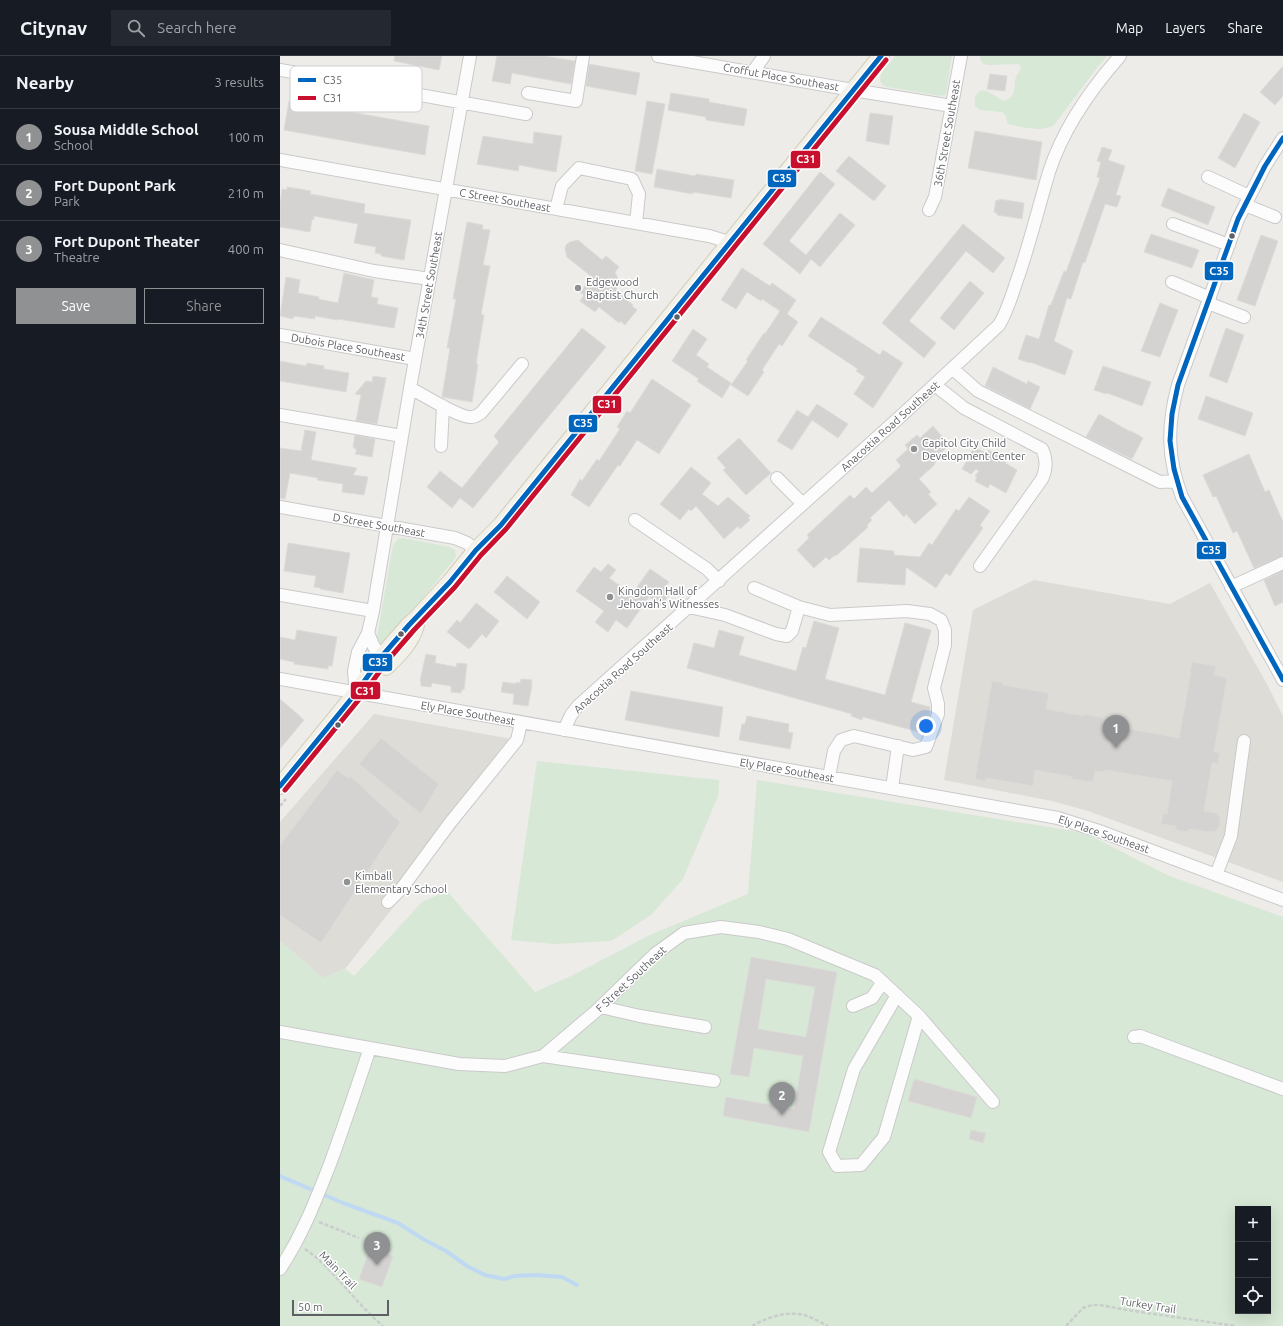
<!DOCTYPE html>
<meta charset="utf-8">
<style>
:root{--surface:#171b24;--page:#242831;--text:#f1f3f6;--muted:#9ea1a6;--line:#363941;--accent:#909193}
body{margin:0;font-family:Ubuntu,sans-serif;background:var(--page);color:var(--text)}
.controls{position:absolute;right:12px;bottom:12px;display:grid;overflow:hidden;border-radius:0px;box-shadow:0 4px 16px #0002}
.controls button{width:36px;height:36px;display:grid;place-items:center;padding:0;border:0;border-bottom:1px solid var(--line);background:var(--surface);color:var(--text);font:20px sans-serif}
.scale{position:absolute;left:12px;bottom:10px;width:97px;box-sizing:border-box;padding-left:4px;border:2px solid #5e6065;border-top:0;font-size:11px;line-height:14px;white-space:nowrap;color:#5e6065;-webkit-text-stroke:3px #fff;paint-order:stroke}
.you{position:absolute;left:646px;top:670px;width:14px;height:14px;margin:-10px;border:3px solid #fff;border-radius:50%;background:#1a73e8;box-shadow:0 0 0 6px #1a73e833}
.badge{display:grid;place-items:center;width:26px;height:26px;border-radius:50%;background:var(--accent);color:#fff;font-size:13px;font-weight:700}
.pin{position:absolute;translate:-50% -33px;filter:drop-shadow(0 1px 2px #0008)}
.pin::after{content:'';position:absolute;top:21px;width:14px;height:12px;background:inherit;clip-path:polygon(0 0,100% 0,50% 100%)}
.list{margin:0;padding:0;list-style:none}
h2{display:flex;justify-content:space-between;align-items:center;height:52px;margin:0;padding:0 16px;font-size:17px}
h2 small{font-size:13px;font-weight:400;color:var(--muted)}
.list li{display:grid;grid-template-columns:26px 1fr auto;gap:12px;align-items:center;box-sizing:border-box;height:56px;padding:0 16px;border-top:1px solid var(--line)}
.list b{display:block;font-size:15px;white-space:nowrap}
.list p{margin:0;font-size:13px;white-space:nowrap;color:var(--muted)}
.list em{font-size:13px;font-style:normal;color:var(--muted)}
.actions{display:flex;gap:8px;padding:12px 16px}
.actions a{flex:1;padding:9px 0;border:1px solid var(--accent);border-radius:0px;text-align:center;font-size:14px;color:var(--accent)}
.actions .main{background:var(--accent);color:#fff}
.icon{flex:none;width:22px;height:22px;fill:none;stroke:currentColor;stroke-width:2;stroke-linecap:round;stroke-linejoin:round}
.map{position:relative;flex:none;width:1003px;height:1270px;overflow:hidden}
header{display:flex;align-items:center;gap:24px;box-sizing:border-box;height:56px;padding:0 20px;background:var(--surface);border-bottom:1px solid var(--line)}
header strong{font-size:19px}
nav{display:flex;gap:22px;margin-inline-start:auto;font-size:14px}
.search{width:280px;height:36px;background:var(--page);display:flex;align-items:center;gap:10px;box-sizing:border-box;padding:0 14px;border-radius:0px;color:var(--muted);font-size:15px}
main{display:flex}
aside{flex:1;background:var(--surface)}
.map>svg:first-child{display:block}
</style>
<header>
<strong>Citynav</strong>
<div class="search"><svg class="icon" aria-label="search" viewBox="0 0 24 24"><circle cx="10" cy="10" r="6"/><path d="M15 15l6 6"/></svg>Search here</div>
<nav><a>Map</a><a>Layers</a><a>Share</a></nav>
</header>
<main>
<aside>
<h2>Nearby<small>3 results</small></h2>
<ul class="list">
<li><span class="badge">1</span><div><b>Sousa Middle School</b><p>School</p></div><em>100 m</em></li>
<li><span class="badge">2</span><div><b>Fort Dupont Park</b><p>Park</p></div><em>210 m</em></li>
<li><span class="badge">3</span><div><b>Fort Dupont Theater</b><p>Theatre</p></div><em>400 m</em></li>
</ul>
<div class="actions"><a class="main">Save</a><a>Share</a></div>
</aside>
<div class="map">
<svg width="1003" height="1270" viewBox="0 0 1003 1270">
<rect width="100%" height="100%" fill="#edece8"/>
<path fill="#dddcd7" d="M754,524L890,548L930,527L988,630L1003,660V826L808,755L772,745L664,724L693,554Z
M94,658L243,685L65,913L43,922L0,885V766Z"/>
<path fill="#d7e8d6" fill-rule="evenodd" d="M616,0H672L666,38L662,40L607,31C590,24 609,8 616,0Z
M700,0H827L816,13L774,69C763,77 741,71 728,68L725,59L722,56L701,54L695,50V40L701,34L707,35L724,45C739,38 732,33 736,21C738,17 741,15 741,10L738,8L709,9L703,8L700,3Z
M123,482L170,491L175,494L176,501L111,582L103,588C99,587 97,585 97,581L113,489L118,483Z
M257,705L439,724L438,740L403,823L371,859L331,885L275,888L231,884Z
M477,724L805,777L887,819L1003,861V1270H0V885L43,922L65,913L74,920L142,846L167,835L255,936L293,919L370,879L468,838ZM958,1153H988V1255H958Z"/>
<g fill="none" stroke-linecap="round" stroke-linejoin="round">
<path stroke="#c0d9f3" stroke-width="4" d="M0,1120L63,1147L118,1167L143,1183L166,1195L187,1210L205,1219L224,1223L235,1220L256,1219L282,1221L297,1229"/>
</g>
<path fill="#d4d3d1" stroke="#dcdbd8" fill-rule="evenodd" d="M115,0H162L159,14L114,5Z
M217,0H264L295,5L291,28L232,17L230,28L212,25Z
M309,8L360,17L356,39L306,30Z
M1003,10V40L995,49L980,36Z
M710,18L727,20L725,35L707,33Z
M391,37L429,43V46L467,53L464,70L426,64V61L388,54Z
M9,45L149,70L145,99L4,74Z
M367,45L385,48L372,118L355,115Z
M590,57L613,60L609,89L586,85Z
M964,57L980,66L955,112L938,102Z
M695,75L762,86L756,124L688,112Z
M254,76L282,80L276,116L239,109L238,115L197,108L203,80L253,88Z
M822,91L832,94L828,104L845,110L836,139L841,140L837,151L825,148L805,207L803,206L791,243L787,242L774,285L793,295L785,319L750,306V307L738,303L746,279L759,283L769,249H771L784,215L786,216L820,122L817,121L821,106L817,105Z
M569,100L606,130L594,145L556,115Z
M377,113L415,120L416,118L454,124L451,142L413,136V138L374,131Z
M540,116L555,128L509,185L526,199L560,157L575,169L540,211L531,203L520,218L483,188Z
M7,131L31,135L30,138L36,139L85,148L84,157L131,164L124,204L101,200V198L95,197L96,191L74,187L78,168L34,160V164L32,163L30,176L0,171V148L2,133L7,134Z
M888,132L935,151L928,169L881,150Z
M719,143L744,147L742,163L717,159V157L714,156L716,144L719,145Z
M187,166L203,169L202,173L210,174L203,209L210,210L201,258L204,259L196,308H198L192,346L162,341L170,292H167L176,243H173Z
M683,168L725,202L713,217L686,195L629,265L656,287L644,302L602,267Z
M871,178L919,194L912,212L864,196Z
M981,179L998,185L975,250L957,244Z
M298,184L322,204L326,200L339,211L335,216L338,223L336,235L353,249L352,250L357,254L345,269L340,265L339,267L319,251L315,256L300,245L304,239L300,236L312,221L287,201L285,193L286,189L290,186Z
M462,212L490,230L492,227L516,244L507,258L518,266L502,290L499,288L482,314L484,316L468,340L451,329L468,305L466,304L484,277L485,278L500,255L482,243L481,245L467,236L456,253L441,244Z
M64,217L94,224L91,241L98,242L97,248L118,252L114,272L58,263L57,264L35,260V263L14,260L13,263L0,260L6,221L20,224L18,237L39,241L38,243L58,247Z
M690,225L704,237L674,274L660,262Z
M880,247L898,254L880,301L861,295Z
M541,261L600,299L603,294L623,307L593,352L574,338L585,321L576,315L578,313L528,280Z
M302,272L326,291L193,452L180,442L172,452L147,431L160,415L182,432L219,386L214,380Z
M946,272L964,279L947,327L929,320Z
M413,273L427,283L416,299L429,308L427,311L451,327L442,342L417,325L419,323L392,305Z
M0,305L26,310L27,307L44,310V313L69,317L66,336L0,325Z
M823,310L871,326L862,350L827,337L826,338L814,334Z
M713,311L747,328L748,325L760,331L750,353L705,330Z
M93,320L106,322L97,368L76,365L81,339L75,338L86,325L92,326Z
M372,323L411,349L379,398L357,384L340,410L338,409L309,451L291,439L300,423L302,425L317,403L319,405L340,373L337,371L347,355L350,357Z
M926,340L973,357L965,380L918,363Z
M537,348L568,368L558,382L532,364L512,394L497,385L517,354L528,361Z
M819,358L851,376V375L863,382L852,403L806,381Z
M653,370L669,389L659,399L654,409L639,423L651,436L648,438L657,448L635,468L626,458L624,461L609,444L590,462L592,464L587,469L588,471L556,500L555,499L549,504L546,501L534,512L517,494L529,482L527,479L570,439L574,443L586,431L592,437L621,410L616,404L628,393L625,389L637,379L640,382Z
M25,374L36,376L31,404L77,412L73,419L88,421L84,439L62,436L63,428L37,424L38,422L10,417L5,443L0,442V392L21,395Z
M75,379L95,383L92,401L75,398L77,394L73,391Z
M459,382L491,417L466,439L443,414L446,412L437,402Z
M694,391L706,397L708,394L719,400L727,404L725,407L737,414L726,437L710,428L708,432L695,425L697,421L695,420L699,415L696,413L691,418L682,413Z
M969,398L985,436L989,434L1003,466V500L974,512L957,475L953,477L936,440L933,441L923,419Z
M411,411L431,427L422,438L438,450L448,441L470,460L468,462L470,464L460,473L458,470L444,483L416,450L411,455L409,453L400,464L380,448Z
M689,441L710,455L700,469L703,472L677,509L670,520L666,517L656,532L626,511L625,529L577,526L580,492L614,495V499L640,501L649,487L652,489L676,453L679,455Z
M8,487L70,497L63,537L40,533L41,532L34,531L36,520L4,515Z
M328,508L336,514L329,522L352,538L370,513L389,526L384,532L390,537L382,549L369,541L347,572L336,564L328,576L315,566L324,555L296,535L314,511L321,516Z
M1003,515V546L995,550L984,524Z
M227,520L260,546L247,563L214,536Z
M196,547L219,565L206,582L202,578L189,593L167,576L177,564L180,567Z
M534,565L559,572L545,623L605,639L625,567L651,574L631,646L650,651V657L643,677L583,661L582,664L571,660L572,658L407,612L414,587L434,592L439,574L464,581L459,599L516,615L523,591L526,592Z
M17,574L57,581L52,610H48V613L14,608V606L0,603V581L15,584Z
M146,598L156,600L155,607L176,611L177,607L187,608L184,634L182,633L181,637L171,636V630L152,627L151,631L141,630V625H140Z
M912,606L936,610L934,619L947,622L934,696L940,697L938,708L932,707L924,755L935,757L940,761V769L936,775L930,776L909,773L908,776L896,774V770L881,768L883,757L887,758L892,725L825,714L824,716L815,715L813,726L792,723V721L755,714L753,730L707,722L706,725L695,723L712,625L724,627L723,629L769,637L766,653L804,660L805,658L823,662L822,668L899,682L911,616H910Z
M241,623L252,624L251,628L252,629L248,650L233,648L234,638L221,636L223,626L236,628V626L240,627Z
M351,635L443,651L439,681L345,664Z
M0,643L21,661V662L24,664L0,693Z
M467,660L509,668L508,676L513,677L510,693L459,684L462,668H465Z
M101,682L159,728L141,758L79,708Z
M57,714L68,722L70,720L120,766L41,887L0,859V789Z
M471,901L557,916L529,1076L443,1060L446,1041L514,1053L523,1000L474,992L469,1021L450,1018ZM486,923L535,931L526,981L478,973Z
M634,1023L697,1041L691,1062L628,1045Z
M691,1074L706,1077L703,1087L689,1083Z
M92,1187L111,1193L109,1198L113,1200L102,1231L79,1223Z"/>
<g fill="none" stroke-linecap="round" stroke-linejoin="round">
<defs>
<path id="minor" d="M378,0L573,34L672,50
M0,14L246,58
M473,16L484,0
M248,37L296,45L303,0
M1003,82L985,110L958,163L898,329C887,369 887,402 902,441L1003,624
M0,104L429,180L449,186
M928,121L969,140
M965,149L995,161
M276,153L282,130L299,112L352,123L359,138L356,167
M649,154L655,141L681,0
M893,168L949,189
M0,194L94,215L150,223
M892,226L930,242
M928,247L964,261
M0,279L135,303
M673,313L698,335L880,426L896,425
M655,329L684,352L762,393C767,403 767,412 762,423L700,510
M130,332C142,338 181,363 192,361C195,361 198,359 201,357L242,308
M0,359L122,380
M161,390L163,350
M497,422L523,448
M0,451L175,482L187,487L196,494
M355,464L427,513L439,525
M951,531L1003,507
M474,532L519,551
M0,539L93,555
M409,551L445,559L496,578L507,580L512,575L519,551L550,559L627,555L650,558L661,564L665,574V589L654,632L658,648V658L646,691L633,694L574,680L561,684L554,695L549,721
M88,577L94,591L102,600
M0,623L778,762L822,776L1003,844
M76,637L74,615L78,596L88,577L93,555L130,332L190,0
M284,674L291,659L298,650L622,359L719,269C727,256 731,242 736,227C749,191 758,153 769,116C783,73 810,34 840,0
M612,732L618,690
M936,819L951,780L964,685
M108,846L122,832L170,767L237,684L241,667
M573,950L592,942L603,926
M321,951L360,960L425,971
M639,960L713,1046
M0,976L179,1008L225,1010L263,1000L315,956L375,898L404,877L441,871L479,876L508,883L595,919L639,960L604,1081L581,1109L557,1110L549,1096L574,1013L617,939
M854,981L860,980L1003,1033
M263,1000L434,1025
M0,1213C23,1178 35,1146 50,1108C64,1070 77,1031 90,992"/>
<path id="major" d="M106,611C118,599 132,586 136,569
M0,730L76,637L102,600L129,569L137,562L170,526L196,494L221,469L601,0"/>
</defs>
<use href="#minor" stroke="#cacaca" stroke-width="14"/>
<use href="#major" stroke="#d3cdb8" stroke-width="18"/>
<path stroke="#c9cdcb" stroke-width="2.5" stroke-dasharray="4 2" stroke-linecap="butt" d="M0,750L6,743
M39,1166L79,1182
M25,1193C55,1214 75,1247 103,1270
M472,1270C488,1261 506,1255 524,1259C532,1261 541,1267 548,1270
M786,1270L803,1252L812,1249H820L847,1254L956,1270"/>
<use href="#minor" stroke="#fcfcfc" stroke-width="12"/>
<use href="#major" stroke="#f2f1e9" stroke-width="16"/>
<defs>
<path id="bus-1" d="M1003,82L985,110L958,163L898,329L892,358L890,385L894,413L902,441L1003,624
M0,730L76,637L102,600L129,569L170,526L196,494L221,469L601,0"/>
<path id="bus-2" d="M5,734L81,641L108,604L134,574L175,531L201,499L226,473L606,4"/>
</defs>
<use href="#bus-1" stroke="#fff" stroke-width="8"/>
<use href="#bus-2" stroke="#fff" stroke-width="8"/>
<use href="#bus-1" stroke="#0065bd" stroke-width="5"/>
<use href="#bus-2" stroke="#c8102e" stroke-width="5"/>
</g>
<g fill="#5e6065" stroke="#fff" stroke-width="1.5">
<circle cx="952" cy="180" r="3.5"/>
<circle cx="397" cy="261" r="3.5"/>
<circle cx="121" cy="578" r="3.5"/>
<circle cx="58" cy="669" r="3.5"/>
</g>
<g fill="#909193" stroke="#fff" stroke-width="1.5">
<circle cx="298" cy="232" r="4"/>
<circle cx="634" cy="393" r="4"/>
<circle cx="330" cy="541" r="4"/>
<circle cx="67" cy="826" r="4"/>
</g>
<g text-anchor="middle" stroke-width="3" stroke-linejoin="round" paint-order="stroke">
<g font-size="11" fill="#5e6065" stroke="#fff">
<text transform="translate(501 21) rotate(10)" y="4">Croffut Place Southeast</text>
<text transform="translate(667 77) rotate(-80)" y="4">36th Street Southeast</text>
<text transform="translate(225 144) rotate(10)" y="4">C Street Southeast</text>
<text transform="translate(149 229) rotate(-80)" y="4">34th Street Southeast</text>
<text transform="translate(68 291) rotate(10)" y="4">Dubois Place Southeast</text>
<text transform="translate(610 370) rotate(-42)" y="4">Anacostia Road Southeast</text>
<text transform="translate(99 469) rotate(10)" y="4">D Street Southeast</text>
<text transform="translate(343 612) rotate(-42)" y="4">Anacostia Road Southeast</text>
<text transform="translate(188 657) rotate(10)" y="4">Ely Place Southeast</text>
<text transform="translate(507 714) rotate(10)" y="4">Ely Place Southeast</text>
<text transform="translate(824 778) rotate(19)" y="4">Ely Place Southeast</text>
<text transform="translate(351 923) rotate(-43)" y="4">F Street Southeast</text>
<text transform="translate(58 1214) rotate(46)" y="4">Main Trail</text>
<text transform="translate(868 1249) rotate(9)" y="4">Turkey Trail</text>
</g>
<g font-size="11" fill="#5e6065" stroke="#fff" text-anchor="start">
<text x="306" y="230">Edgewood<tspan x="306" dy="13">Baptist Church</tspan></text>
<text x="642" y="391">Capitol City Child<tspan x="642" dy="13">Development Center</tspan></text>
<text x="338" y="539">Kingdom Hall of<tspan x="338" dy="13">Jehovah’s Witnesses</tspan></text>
<text x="75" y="824">Kimball<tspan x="75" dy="13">Elementary School</tspan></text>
</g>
</g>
<rect x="10" y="10" width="132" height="46" rx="6" fill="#fff" stroke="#cfcfd1" stroke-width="1"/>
<rect x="18" y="22" width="18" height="4" fill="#0065bd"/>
<rect x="18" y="40" width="18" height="4" fill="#c8102e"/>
<g font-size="11" fill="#5e6065">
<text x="43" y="28">C35</text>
<text x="43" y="46">C31</text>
</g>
<g stroke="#fff" stroke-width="1.5">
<rect x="510" y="94" width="31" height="19" rx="4" fill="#c8102e"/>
<rect x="487" y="113" width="30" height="19" rx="4" fill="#0065bd"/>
<rect x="924" y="205" width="30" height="20" rx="4" fill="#0065bd"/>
<rect x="312" y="339" width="30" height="19" rx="4" fill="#c8102e"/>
<rect x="288" y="358" width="30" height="19" rx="4" fill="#0065bd"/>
<rect x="916" y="485" width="31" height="19" rx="4" fill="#0065bd"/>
<rect x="82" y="597" width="31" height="19" rx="4" fill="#0065bd"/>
<rect x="70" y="625" width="31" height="19" rx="4" fill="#c8102e"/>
</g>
<g font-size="11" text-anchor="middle" font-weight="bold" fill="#fff">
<text x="526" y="107">C31</text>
<text x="502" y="126">C35</text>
<text x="939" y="219">C35</text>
<text x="327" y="352">C31</text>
<text x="303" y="371">C35</text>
<text x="931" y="498">C35</text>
<text x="98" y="610">C35</text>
<text x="85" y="639">C31</text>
</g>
</svg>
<div class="controls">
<button>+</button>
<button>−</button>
<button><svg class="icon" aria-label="locate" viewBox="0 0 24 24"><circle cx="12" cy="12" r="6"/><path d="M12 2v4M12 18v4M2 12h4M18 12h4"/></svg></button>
</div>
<div class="scale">50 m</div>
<div class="you"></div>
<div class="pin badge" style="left:836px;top:692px">1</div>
<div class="pin badge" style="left:502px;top:1059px">2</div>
<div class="pin badge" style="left:97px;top:1209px">3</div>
</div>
</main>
